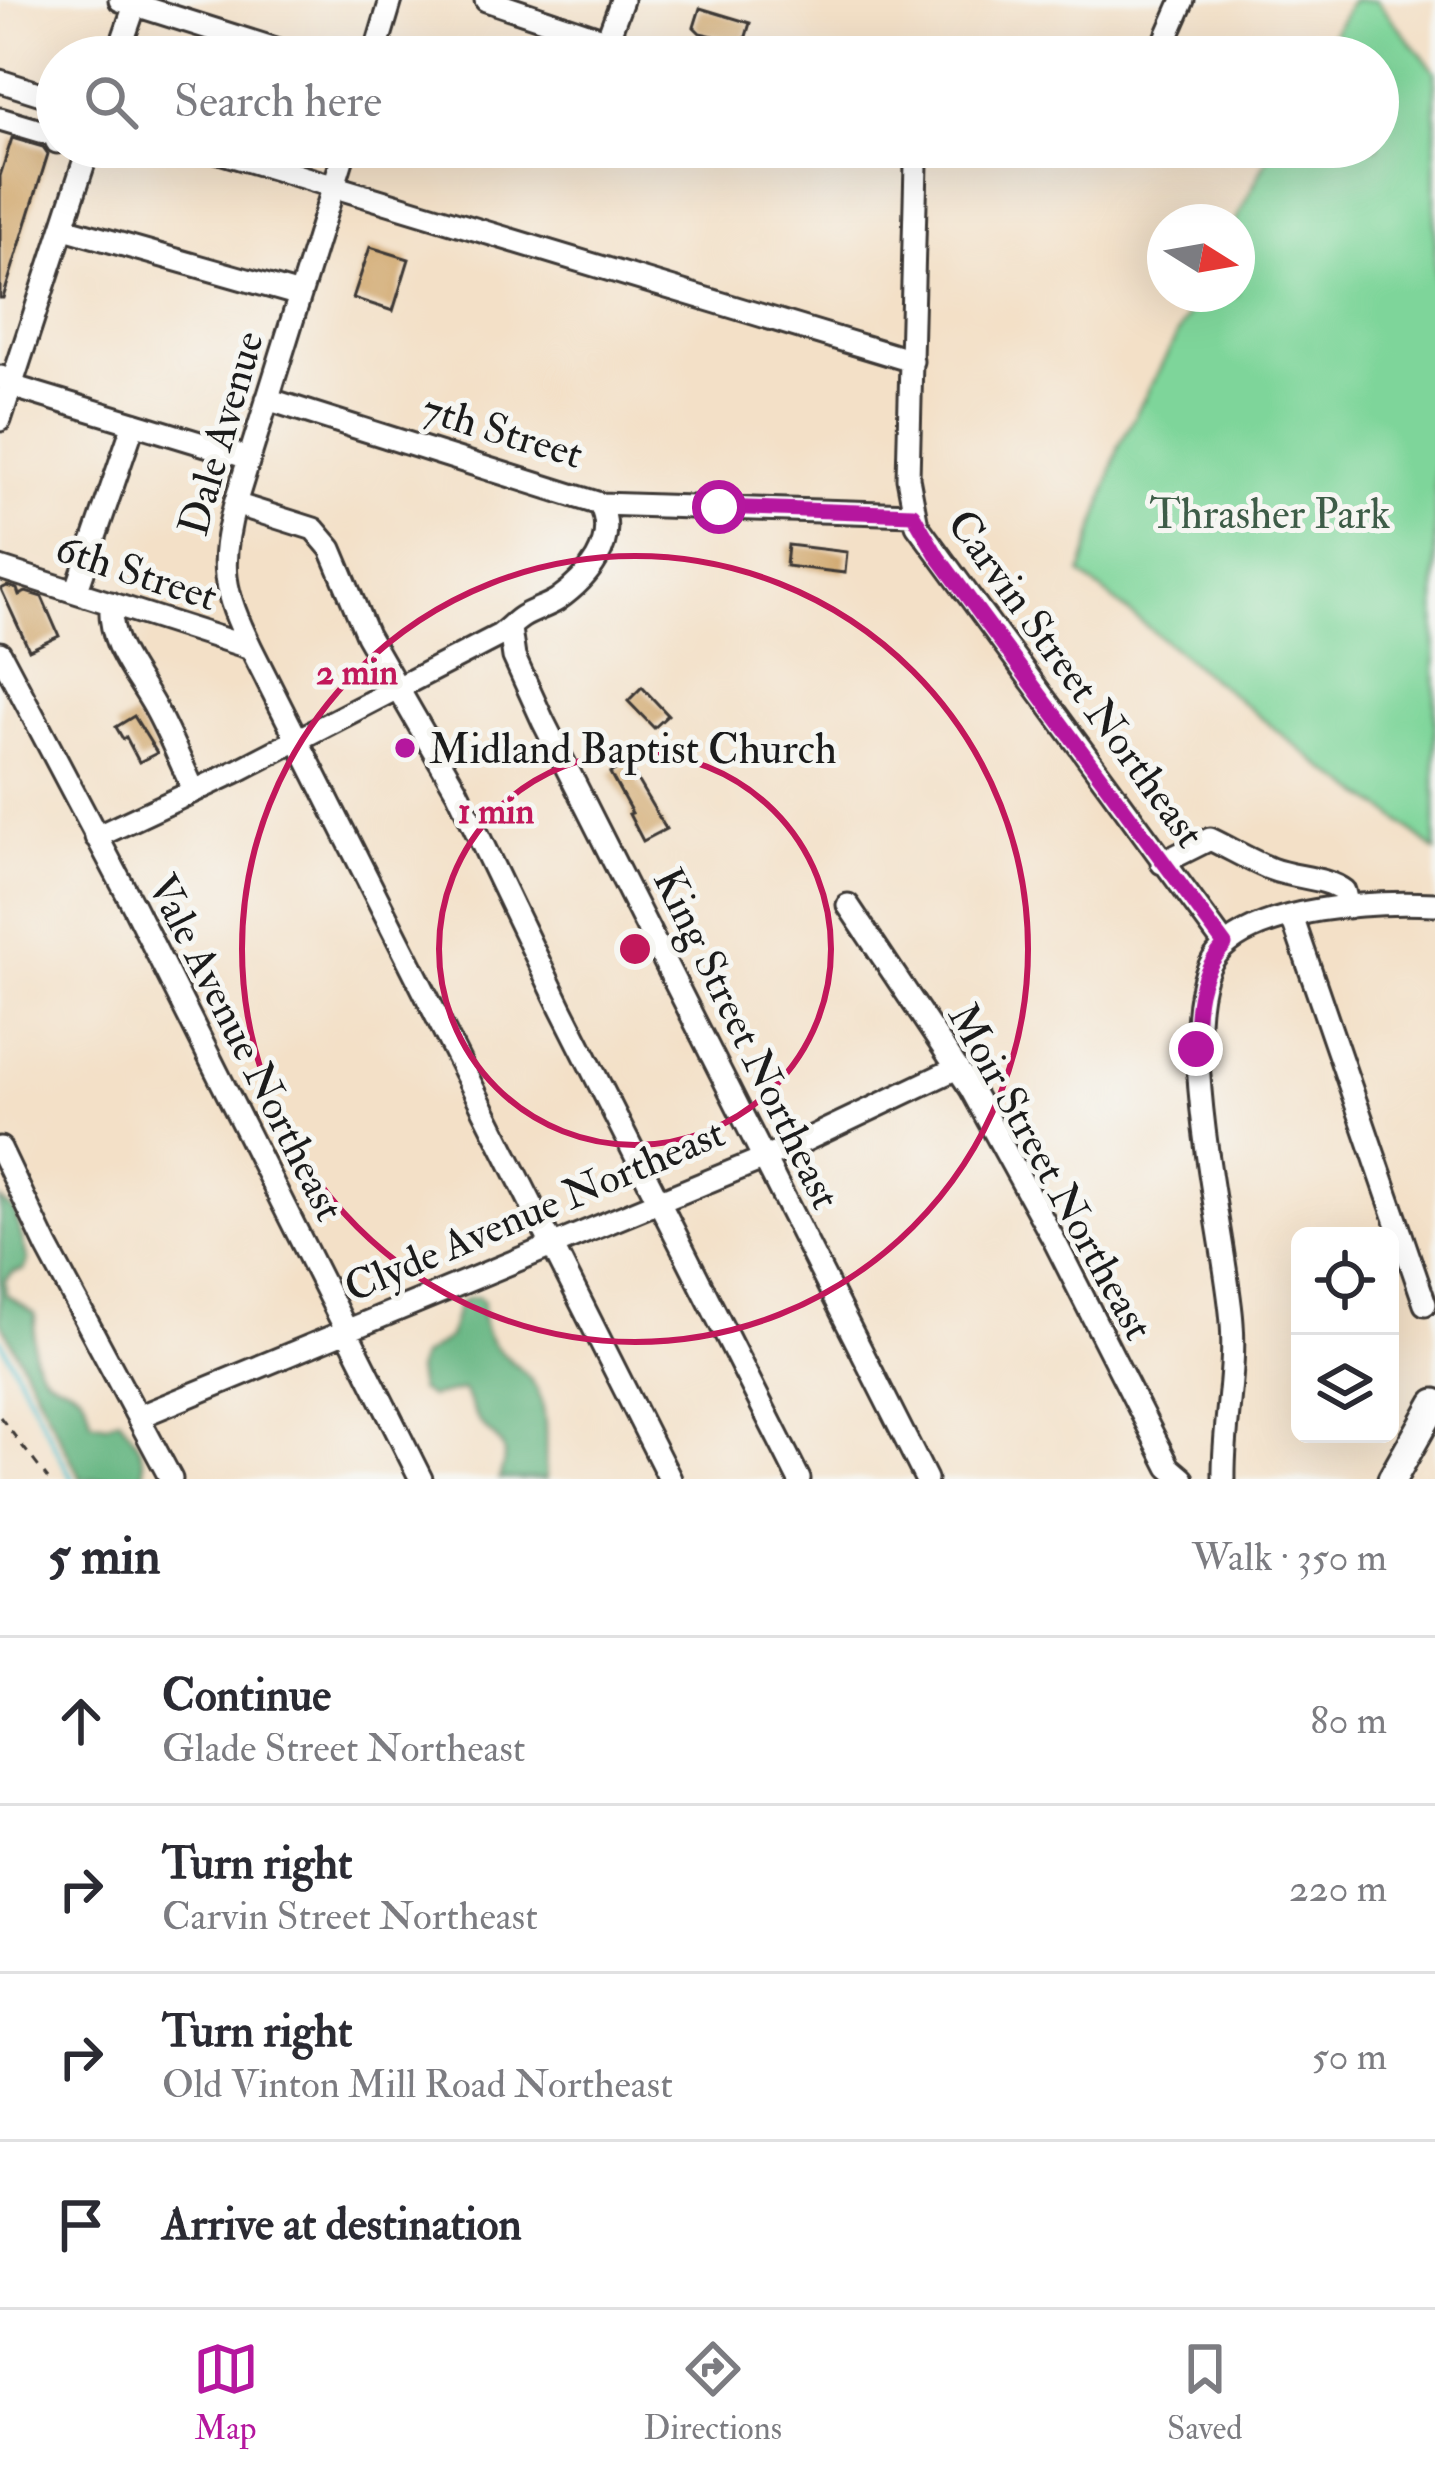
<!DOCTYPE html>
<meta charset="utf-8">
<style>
:root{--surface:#fff;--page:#f7f7f7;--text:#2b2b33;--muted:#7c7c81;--line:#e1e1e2;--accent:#b5179e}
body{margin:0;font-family:"IM FELL Double Pica",serif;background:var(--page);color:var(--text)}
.controls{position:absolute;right:36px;bottom:36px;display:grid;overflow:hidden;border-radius:18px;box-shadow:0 12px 48px #0002}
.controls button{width:108px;height:108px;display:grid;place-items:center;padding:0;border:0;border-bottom:3px solid var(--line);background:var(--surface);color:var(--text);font:60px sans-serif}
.compass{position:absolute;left:1147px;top:204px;width:108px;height:108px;border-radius:50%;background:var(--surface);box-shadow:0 12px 48px #0002;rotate:101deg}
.stop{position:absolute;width:36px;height:36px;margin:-27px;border:9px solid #b5179e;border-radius:50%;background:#fff}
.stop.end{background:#b5179e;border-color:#fff;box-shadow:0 3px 12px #0008}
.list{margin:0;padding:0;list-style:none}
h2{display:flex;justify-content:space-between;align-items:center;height:156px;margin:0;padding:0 48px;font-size:51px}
h2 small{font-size:39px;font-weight:400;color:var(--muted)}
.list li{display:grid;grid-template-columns:78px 1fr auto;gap:36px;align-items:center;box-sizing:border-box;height:168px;padding:0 48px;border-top:3px solid var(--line)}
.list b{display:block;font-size:45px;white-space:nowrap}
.list p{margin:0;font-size:39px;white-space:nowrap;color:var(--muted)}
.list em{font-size:39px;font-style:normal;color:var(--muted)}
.icon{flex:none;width:66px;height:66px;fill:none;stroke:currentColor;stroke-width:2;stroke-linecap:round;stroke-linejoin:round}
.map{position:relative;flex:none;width:1435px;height:1479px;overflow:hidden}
.search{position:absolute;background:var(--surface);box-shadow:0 12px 48px #0002;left:36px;right:36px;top:36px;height:132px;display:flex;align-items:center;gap:30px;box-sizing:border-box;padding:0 42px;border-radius:66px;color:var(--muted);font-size:45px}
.sheet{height:828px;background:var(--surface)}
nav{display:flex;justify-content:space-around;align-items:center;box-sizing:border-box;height:168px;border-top:3px solid var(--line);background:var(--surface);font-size:33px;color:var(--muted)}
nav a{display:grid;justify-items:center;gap:6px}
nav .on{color:var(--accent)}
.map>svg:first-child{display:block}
</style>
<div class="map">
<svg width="1435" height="1479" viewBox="0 0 1435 1479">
<rect width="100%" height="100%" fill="#f6f6f2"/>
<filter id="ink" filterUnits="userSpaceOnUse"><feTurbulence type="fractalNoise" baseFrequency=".00833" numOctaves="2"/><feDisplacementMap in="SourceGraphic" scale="24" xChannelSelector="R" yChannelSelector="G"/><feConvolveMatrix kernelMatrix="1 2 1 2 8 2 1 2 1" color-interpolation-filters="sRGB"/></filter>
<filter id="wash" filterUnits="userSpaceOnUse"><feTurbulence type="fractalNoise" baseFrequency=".004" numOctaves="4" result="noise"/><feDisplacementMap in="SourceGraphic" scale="48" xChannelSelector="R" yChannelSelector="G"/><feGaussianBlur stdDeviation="2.7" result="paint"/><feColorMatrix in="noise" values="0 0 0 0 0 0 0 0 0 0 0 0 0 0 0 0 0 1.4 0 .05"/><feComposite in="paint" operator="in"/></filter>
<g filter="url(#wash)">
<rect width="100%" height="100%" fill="#f3e0c7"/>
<path fill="#7ed59a" stroke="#4d785b" stroke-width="3" d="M1352,0H1376L1435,71V851L1394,816L1325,769L1081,574L1119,446L1199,294H1237L1235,222L1273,147H1378V57H1320Z"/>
<path fill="#66b682" stroke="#41694f" stroke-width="3" d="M0,1199L15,1212L28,1261L24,1270L14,1272L5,1280L6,1295L35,1313C36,1328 30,1348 36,1361C51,1397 84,1370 91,1421L106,1424L119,1418C133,1434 148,1457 143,1479H81L0,1320Z
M478,1297L483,1302C478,1357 521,1354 539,1394C549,1420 544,1453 546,1479H499C514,1437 492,1443 476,1417C470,1407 470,1399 462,1390L430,1397L419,1390L416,1371L421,1357L449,1337L458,1305L467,1298Z"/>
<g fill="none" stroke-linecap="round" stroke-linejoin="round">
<path stroke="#54c1ce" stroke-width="4.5" d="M0,1339L72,1479"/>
</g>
<g id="blocks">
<path fill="#d1a86e" d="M700,8L750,23L744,43L700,33L694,27Z
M12,138L43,147L48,154L3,298H0V176Z
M370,247L409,259L393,311L353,298Z
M788,545L847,552L845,573L786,566Z
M7,586L17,589L19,595L26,592L42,597L59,636L29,650L1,589Z
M642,687L668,715L654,728L628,701Z
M134,716L157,753L139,762L126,737L123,739L116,727Z
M627,763L666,829L643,841L629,814L632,813L610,773Z"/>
</g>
</g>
<g filter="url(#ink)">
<use href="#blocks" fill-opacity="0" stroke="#3c3936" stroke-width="3"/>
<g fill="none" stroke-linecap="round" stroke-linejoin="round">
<defs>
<path id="minor" d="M120,0L301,57
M486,0L656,57
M606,43L622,0
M117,57L135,5
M374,57L391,0
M1158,57L1183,0
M0,81L57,99
M0,119L54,135L57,142
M203,147L912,361
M346,147L235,504C218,567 223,590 251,648L670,1479
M909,147L916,164L908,478L917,525L1225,945
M64,228L300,295
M1,377L21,389L249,458
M267,399L600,504L913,514
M0,420L89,147
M235,504L314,529L331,549L367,635L457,791L561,1008L799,1479
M0,568L251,648
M76,592L134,423
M111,603C108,644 135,672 154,706C169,733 181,763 194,791
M510,629L514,657L543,721L926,1479
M0,653L134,907L421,1479
M96,837L235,772L500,635C508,629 514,622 522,617C533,610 546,607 557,600C587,579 619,542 600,504
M1162,863L1210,839C1231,849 1251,861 1271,869C1294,878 1326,877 1344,891L1348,907
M848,905L971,1089L1055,1242L1169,1467L1183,1479
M1292,917L1425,1304
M0,1148L47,1247L171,1479
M138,1417L791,1147L957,1068
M1224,1479C1223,1427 1236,1375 1232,1323C1227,1244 1168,1012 1217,954C1257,906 1377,901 1435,904"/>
<path id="major" d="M1392,1479L1435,1403"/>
</defs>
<use href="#minor" stroke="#3c3936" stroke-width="27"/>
<use href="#major" stroke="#3c3936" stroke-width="33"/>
<path stroke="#3c3936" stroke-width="3" stroke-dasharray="9 9" stroke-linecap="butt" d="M0,1417L48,1479"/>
<use href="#minor" stroke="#fff" stroke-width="21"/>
<use href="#major" stroke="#fff" stroke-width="27"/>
</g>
</g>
<g fill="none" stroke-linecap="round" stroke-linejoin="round" filter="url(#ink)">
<path stroke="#b5179e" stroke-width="15" d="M719,507L913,514L938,557L1225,945C1197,974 1196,1010 1196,1049"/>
</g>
<g fill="none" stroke="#c2185b" stroke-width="6">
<circle cx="635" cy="949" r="196"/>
<circle cx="635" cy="949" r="393"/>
</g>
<circle fill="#b5179e" stroke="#f6f6f2" stroke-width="4.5" cx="405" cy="748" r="12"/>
<g text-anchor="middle" stroke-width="10" stroke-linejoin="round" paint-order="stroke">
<g font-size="42" fill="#1c1c1c" stroke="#f6f6f2">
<text transform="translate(503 430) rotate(17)" y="15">7th Street</text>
<text transform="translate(220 433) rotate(-74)" y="15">Dale Avenue</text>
<text transform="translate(137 571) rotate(18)" y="15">6th Street</text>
<text transform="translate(1077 678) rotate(54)" y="15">Carvin Street Northeast</text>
<text transform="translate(748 1038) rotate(64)" y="15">King Street Northeast</text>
<text transform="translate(247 1047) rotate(63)" y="15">Vale Avenue Northeast</text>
<text transform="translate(1052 1171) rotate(61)" y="15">Moir Street Northeast</text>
<text transform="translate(534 1209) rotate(-23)" y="15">Clyde Avenue Northeast</text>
</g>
<g font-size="42" fill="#3e5d48" stroke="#f6f6f2">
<text x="1270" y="528">Thrasher Park</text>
</g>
<g font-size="42" fill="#1c1c1c" stroke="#f6f6f2" text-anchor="start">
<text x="429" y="763">Midland Baptist Church</text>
</g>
</g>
<circle cx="635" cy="949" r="18" fill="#c2185b" stroke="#f6f6f2" stroke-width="6"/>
<g font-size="36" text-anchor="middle" font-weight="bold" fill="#c2185b" stroke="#f6f6f2" stroke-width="10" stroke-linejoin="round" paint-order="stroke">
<text x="357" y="684">2 min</text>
<text x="496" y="823">1 min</text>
</g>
</svg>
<div class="controls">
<button><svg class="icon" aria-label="locate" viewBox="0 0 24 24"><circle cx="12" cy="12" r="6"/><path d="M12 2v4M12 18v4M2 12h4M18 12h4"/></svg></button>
<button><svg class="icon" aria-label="layers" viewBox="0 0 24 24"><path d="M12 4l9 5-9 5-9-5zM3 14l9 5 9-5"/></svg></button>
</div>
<svg class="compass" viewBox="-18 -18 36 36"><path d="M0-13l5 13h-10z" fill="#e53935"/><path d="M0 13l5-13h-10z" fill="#7c7c81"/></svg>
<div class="stop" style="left:719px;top:507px"></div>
<div class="stop end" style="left:1196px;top:1049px"></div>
<div class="search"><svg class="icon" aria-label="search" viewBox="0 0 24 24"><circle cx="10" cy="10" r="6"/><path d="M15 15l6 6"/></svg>Search here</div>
</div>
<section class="sheet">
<h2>5 min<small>Walk · 350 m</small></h2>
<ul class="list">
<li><svg class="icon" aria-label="ahead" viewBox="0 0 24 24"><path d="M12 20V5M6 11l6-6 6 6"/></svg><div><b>Continue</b><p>Glade Street Northeast</p></div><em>80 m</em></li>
<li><svg class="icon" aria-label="right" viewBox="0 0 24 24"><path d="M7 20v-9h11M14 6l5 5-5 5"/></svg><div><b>Turn right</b><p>Carvin Street Northeast</p></div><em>220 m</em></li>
<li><svg class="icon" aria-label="right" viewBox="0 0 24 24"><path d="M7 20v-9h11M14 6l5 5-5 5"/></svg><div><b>Turn right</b><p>Old Vinton Mill Road Northeast</p></div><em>50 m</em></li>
<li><svg class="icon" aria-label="arrive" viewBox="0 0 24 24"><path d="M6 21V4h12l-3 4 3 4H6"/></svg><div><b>Arrive at destination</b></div></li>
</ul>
</section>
<nav>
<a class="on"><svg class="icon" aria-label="map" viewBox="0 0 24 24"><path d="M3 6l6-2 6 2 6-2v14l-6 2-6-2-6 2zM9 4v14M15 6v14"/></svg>Map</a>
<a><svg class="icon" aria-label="directions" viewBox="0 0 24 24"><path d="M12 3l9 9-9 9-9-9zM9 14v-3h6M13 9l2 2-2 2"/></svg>Directions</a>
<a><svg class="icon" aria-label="saved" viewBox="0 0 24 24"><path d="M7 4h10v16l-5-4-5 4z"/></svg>Saved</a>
</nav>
